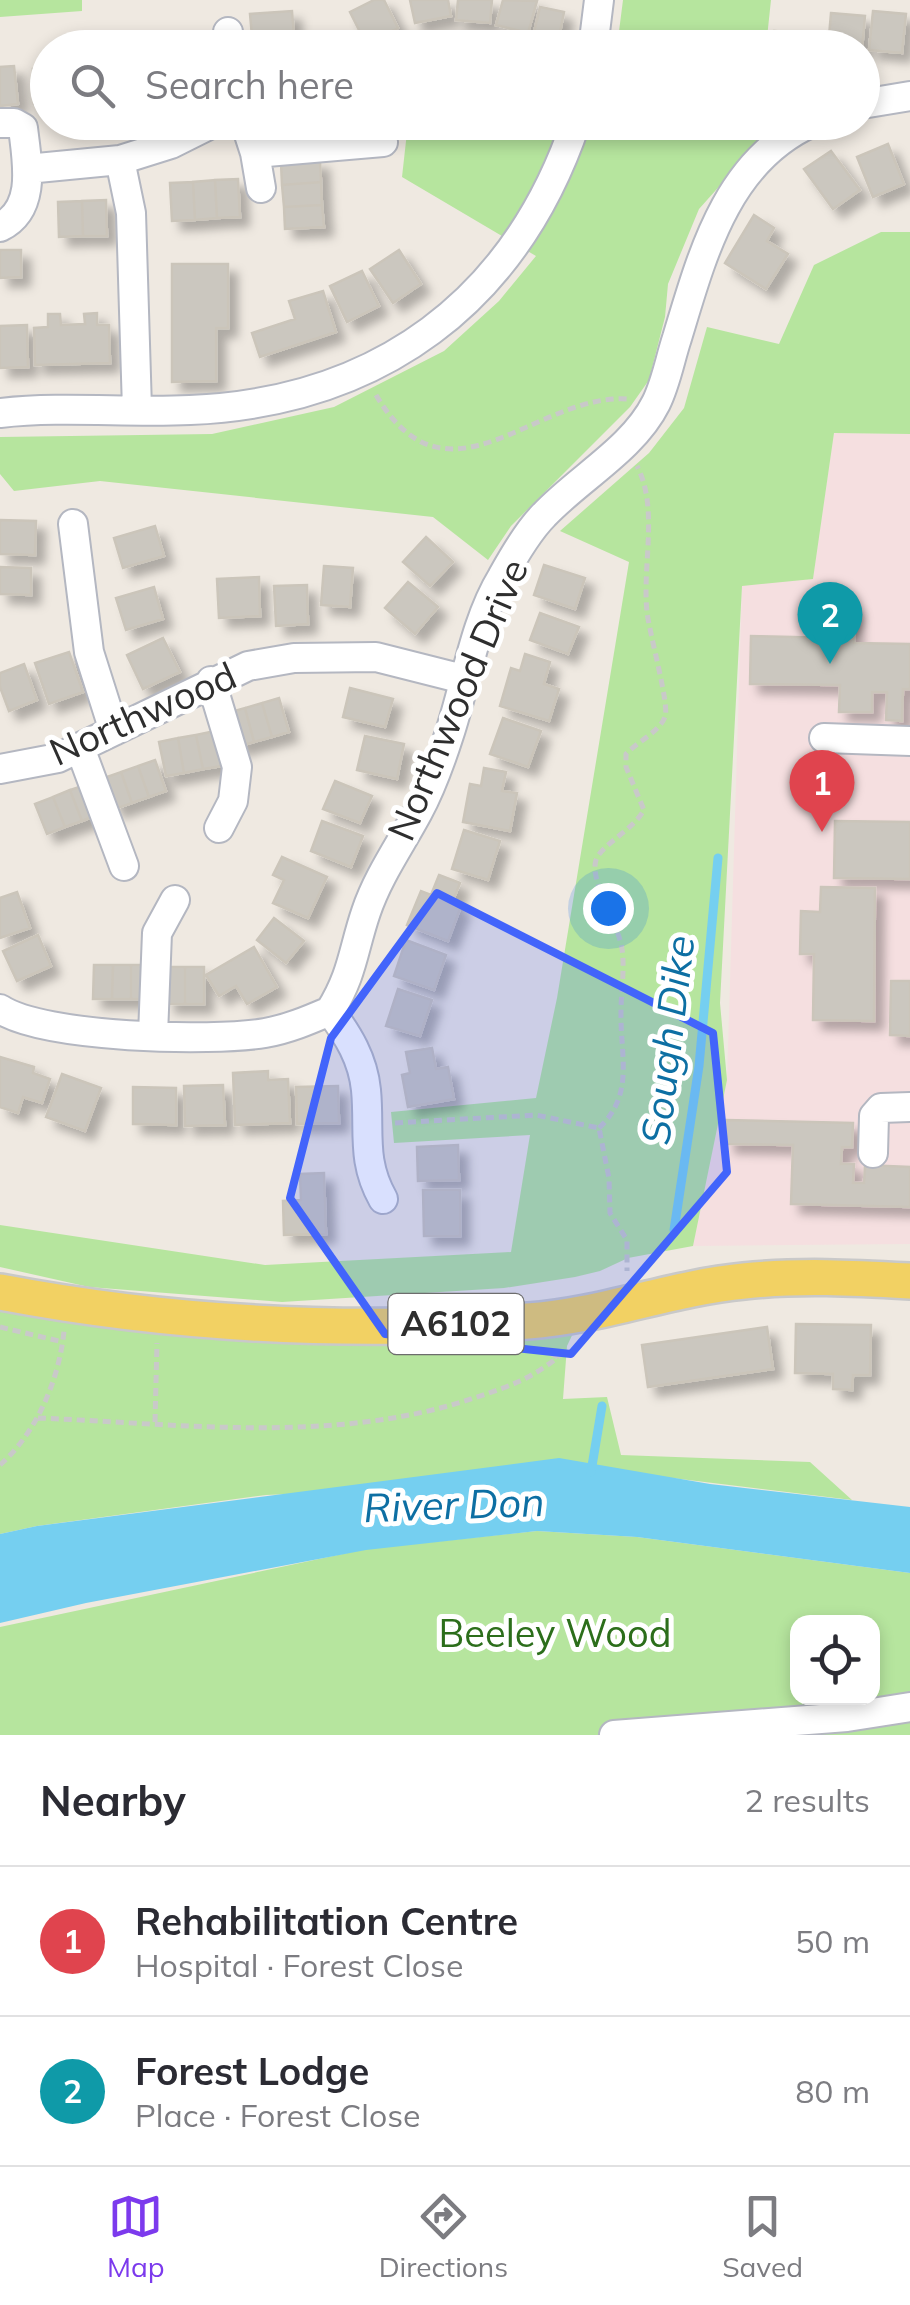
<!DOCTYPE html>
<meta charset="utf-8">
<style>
:root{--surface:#fff;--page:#f7f7f7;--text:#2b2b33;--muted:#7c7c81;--line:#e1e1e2;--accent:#7c3aed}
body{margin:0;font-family:Mulish,sans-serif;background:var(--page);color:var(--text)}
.controls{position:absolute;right:30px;bottom:30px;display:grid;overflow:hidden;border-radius:20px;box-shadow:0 5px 15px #0003}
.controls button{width:90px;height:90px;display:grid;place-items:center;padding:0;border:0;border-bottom:2px solid var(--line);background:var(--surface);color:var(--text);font:50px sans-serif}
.you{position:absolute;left:608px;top:908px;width:35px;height:35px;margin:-25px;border:8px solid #fff;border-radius:50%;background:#1a73e8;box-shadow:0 0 0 15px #1a73e833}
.badge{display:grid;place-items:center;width:65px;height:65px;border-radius:50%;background:var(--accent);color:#fff;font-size:32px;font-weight:700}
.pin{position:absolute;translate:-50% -82px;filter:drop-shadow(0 2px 5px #0008)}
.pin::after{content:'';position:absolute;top:52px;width:35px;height:30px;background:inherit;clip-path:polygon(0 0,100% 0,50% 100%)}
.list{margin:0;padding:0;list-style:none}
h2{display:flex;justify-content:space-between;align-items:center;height:130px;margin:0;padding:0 40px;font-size:42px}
h2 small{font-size:32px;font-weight:400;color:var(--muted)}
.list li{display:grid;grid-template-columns:65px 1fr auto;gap:30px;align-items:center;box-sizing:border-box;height:150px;padding:0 40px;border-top:2px solid var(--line)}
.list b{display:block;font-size:38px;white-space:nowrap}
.list p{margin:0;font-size:32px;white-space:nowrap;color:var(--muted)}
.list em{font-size:32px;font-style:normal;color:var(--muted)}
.icon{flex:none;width:55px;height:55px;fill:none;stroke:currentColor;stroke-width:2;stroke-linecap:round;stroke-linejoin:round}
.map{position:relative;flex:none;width:910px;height:1735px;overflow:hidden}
.search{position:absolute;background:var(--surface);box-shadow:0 5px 15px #0003;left:30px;right:30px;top:30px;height:110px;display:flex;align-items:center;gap:25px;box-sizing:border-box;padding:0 35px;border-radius:55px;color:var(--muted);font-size:38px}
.sheet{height:430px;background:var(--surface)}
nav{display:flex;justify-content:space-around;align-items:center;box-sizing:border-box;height:140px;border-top:2px solid var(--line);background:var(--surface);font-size:28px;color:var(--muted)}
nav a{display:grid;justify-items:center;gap:5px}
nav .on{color:var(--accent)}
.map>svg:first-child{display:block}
</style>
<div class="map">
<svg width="910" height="1735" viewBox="0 0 910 1735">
<defs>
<filter id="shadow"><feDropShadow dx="9" dy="9" stdDeviation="5" flood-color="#0004"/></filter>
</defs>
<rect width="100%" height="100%" fill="#efe9e1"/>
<path fill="#f5dfe0" d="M834,433L910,434V1244L693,1246L727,1080L742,585L813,578Z"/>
<path fill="#b6e59e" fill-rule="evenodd" d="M0,0H82V11L0,17Z
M623,0H771L766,47H617Z
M408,123H760L758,143L699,209L668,284L665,317L649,380L630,407L511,526L488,560L433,517L100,481L14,491L0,474V437L212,434L334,407L444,351L499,301L536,256L402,177Z
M881,232H910V434L834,433L813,579L742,586L720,1003L727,1080L693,1246L628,1258L600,1271L575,1277L504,1288L282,1302L89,1287L0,1267V1225L265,1265L511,1252L530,1135L394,1143L391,1112L536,1098L557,998L629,562L560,531L649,453L684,408L707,327L779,344L814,265Z
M0,1306L48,1320L313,1340L576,1327L567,1346L563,1399L607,1397L621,1455L810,1462L852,1500L672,1478L266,1495L37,1526L0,1534Z
M537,1531L637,1537L910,1573V1735H0V1627L366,1549ZM798,1622H872V1698H798Z"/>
<path fill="#75cff0" d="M559,1458L710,1484L910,1507V1573L637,1537L537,1531L366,1550L86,1603L0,1623V1534L37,1526Z"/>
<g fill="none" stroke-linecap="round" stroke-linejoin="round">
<path stroke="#75cff0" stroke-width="9" d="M674,1230L699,1066L718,858
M591,1472L602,1406"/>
</g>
<path fill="#cbc7bf" stroke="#cbc5ba" stroke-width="2.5" filter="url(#shadow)" d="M374,0H384L398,28L366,44L350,12Z
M410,0H448L451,16L415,23Z
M458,0H492L490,23L456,20Z
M503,0L537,1L528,33L496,25Z
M540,7L564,12L557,48L531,45Z
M292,11L295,48H253L250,14Z
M873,11L906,14L902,53L869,50Z
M831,13L865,16L862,49L828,48Z
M774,31L820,34L819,48H773Z
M14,66L18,104L0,106V67Z
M48,68V104H34L33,69Z
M281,122H320L322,141L284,146Z
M888,144L904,184L873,197L857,157Z
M831,151L860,190L833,209L804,169Z
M320,160L321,182L282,185L281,163Z
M238,179L240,217L217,218L215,180Z
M215,180L217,218L195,220L193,182Z
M193,182L195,220L172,221L170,183Z
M321,182L322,205L284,207L282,185Z
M106,200L107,236H83L82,201Z
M82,201L83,236L59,237L58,202Z
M322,205L324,227L285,229L284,207Z
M754,215L774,228L767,241L788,254L766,289L725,263Z
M0,250H21V277L0,278Z
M399,250L421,284L393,303L370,269Z
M172,264H228V328H216V381L172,382Z
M362,271L379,306L347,322L330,286Z
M323,291L336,332L260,357L252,333L295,319L289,301Z
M97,313V325H109L110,363L35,365L34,328L48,327V314H60L61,325L85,324L84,314Z
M27,325L28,367L0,368V326Z
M0,520L36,521L35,555L0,554Z
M155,526L164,556L123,568L114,538Z
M426,537L453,562L430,586L403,562Z
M544,565L585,578L575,609L534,595Z
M324,566L353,568L350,607L321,605Z
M0,567L31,568V595L0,594Z
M259,577L260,616L219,618L217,579Z
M408,582L438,607L415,634L385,608Z
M307,585L308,624L276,626L274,586Z
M154,587L163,619L126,630L116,598Z
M839,606H854V643L910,644V689H903L902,721L886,720L887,692H872V712H839L840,685L750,684L751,636L838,638Z
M540,613L579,627L568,654L530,640Z
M163,638L180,672L143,689L127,655Z
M69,652L83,692L49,704L35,663Z
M525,654L550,662L544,684L559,689L549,721L500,706L511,668L520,671Z
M24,664L37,700L9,711L0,687V673Z
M350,688L393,699L385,727L343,717Z
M279,698L289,732L272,737L262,703Z
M262,703L272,737L254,742L245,708Z
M245,708L254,742L237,747L227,713Z
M503,718L541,731L528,767L490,754Z
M215,731L222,766L203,769L196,735Z
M196,735L203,769L184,773L178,738Z
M365,736L404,744L397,779L357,770Z
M178,738L184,773L166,776L159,742Z
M155,760L166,791L149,797L138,766Z
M138,766L149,797L132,803L121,772Z
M484,768L506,772L502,791L517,793L510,831L463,822L470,784L481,786Z
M121,772L132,803L115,809L104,778Z
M335,781L372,796L360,823L323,809Z
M88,784L99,814L82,821L70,790Z
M70,790L82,821L65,827L53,797Z
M53,797L65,827L47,834L35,804Z
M322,821L363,836L351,867L311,851Z
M835,821L910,822V879L834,878Z
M464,830L500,841L488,880L452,869Z
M282,857L327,877L308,918L273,903L284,880L273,875Z
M439,875L460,883L452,903L461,906L448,941L407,925L421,891L431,895Z
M821,887L875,888L874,1021L813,1020L814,954H800L801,911L820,912Z
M17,892L30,928L0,938V898Z
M274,918L304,941L286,963L257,940Z
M38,935L51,966L17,981L3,951Z
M406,940L446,955L434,990L394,976Z
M254,947L277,987L247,1004L236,986L219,996L206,975Z
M94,965H113L112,999H93Z
M113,965H131V999H112Z
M131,965H150L149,999H131Z
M166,967H185V1004H166Z
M185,967H204V1004H185Z
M891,981H910V1036L890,1035Z
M398,989L432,1000L420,1036L386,1026Z
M432,1048L436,1069L448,1067L454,1099L408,1107L402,1075L410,1073L406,1052Z
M0,1057L34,1067L33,1073L50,1079L42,1103L23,1097L18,1113L0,1107Z
M268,1071V1080L288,1079L290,1123L235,1125L233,1073Z
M62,1074L101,1088L85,1131L46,1117Z
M223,1085L225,1125L185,1126L184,1086Z
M338,1086L339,1123L297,1124L296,1087Z
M133,1087L176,1088V1125L133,1124Z
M726,1120L853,1123L852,1147H842L841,1164H854L853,1183H864L865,1165L910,1167V1207L791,1204L793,1145L726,1144Z
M458,1145L459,1180L418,1181L417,1147Z
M324,1173L326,1234L284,1235L283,1201L301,1200L300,1174Z
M423,1190H460V1236H424Z
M796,1324L871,1325L870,1375H853L852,1390L833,1389V1374L795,1373Z
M767,1327L773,1369L648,1387L642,1345Z"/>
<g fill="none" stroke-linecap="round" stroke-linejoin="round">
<defs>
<path id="minor" d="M228,48V32
M444,48H450
M593,48L599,0
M862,104L910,96
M245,122L255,153L261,188
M0,123H14L23,128C27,162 37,209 0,227
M255,153L383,142
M120,160L131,213L137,409
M27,169L120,160L171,144L215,122
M0,413C63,406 127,413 190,410C379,402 515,302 576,122
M73,524L89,652L114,731
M211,681L237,767L233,801L219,828
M824,738L910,741
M80,748L124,866
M0,769L58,758L248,666L294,658L376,657L463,679
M0,1009C44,1038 211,1042 265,1033C288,1029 309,1020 330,1011C348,1035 363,1059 366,1090C370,1131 361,1160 383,1199
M330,1011C353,974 353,950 366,912C378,876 401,844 418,812C431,788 441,760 449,735C466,684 474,623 502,577C513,557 528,531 544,515C579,478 633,449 656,403C666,383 670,359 677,338C702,256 726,160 813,122
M153,1035L157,933L175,900
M873,1153L874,1116L881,1108L910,1107
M614,1735L847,1717L910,1707"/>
<path id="major" d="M0,1292C173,1325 352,1333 528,1321C602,1316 670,1288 744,1281C799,1275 855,1278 910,1281"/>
</defs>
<use href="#minor" stroke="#b4b7c1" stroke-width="32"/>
<use href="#major" stroke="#c9c9c9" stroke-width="40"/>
<path stroke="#c9c9c9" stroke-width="5" stroke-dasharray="8 5" stroke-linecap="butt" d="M376,395C448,517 535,393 628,399
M395,1123L536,1115L599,1128L609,1178L610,1213L627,1240V1271
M599,1128C635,1094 620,1056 621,1011C621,992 625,969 622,949C619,925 589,881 596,860C601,845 633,830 644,810L626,767V754C637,742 659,732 665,717C670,706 649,632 647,612C642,565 659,508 637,466
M0,1327L63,1342
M38,1418C184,1424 337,1445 477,1397C510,1386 531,1379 558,1357L547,1352
M155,1422L157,1343
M0,1465C37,1432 59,1380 64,1331"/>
<use href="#minor" stroke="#fff" stroke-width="28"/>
<use href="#major" stroke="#f2d163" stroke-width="35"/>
</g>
<path fill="#4264fb" fill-opacity="0.2" stroke="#4264fb" stroke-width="8" stroke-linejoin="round" d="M437,893L713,1033L727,1172L571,1354L385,1334L290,1198L331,1038Z"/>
<g text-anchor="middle" stroke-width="10" stroke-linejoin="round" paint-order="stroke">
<rect fill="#fff" stroke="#6d6d6d" stroke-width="2.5" x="388.5" y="1294" width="135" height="60" rx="8"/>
<g font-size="35" font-weight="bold" fill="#2e2e2e">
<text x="456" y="1336">A6102</text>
</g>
<g font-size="38" fill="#2e2e2e" stroke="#fff">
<text transform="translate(458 700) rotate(-67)" y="13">Northwood Drive</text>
<text transform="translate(143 714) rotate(-24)" y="13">Northwood</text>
</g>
<g font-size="38" fill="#2c6e1b" stroke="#fff">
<text x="555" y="1647">Beeley Wood</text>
</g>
<g font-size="40" font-style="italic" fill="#0d6fa3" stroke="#fff">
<text transform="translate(668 1040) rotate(-83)" y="14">Sough Dike</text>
<text transform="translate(454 1505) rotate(-2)" y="14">River Don</text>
</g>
</g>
</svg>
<div class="controls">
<button><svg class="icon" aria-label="locate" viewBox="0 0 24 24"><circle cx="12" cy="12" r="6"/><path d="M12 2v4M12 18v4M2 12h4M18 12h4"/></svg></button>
</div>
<div class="you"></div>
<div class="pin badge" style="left:822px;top:832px;background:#e0444e">1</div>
<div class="pin badge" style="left:830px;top:664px;background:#0f9aa8">2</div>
<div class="search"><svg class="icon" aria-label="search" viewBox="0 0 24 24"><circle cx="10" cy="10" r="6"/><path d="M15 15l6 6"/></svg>Search here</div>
</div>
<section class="sheet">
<h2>Nearby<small>2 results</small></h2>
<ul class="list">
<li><span class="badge" style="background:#e0444e">1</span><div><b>Rehabilitation Centre</b><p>Hospital · Forest Close</p></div><em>50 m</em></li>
<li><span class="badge" style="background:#0f9aa8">2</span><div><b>Forest Lodge</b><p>Place · Forest Close</p></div><em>80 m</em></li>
</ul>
</section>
<nav>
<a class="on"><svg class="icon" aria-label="map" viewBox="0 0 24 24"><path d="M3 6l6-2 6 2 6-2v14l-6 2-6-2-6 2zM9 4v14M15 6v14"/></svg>Map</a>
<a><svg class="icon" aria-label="directions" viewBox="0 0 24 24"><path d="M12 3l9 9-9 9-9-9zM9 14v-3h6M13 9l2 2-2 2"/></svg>Directions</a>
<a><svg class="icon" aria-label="saved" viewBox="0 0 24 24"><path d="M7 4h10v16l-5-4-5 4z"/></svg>Saved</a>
</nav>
